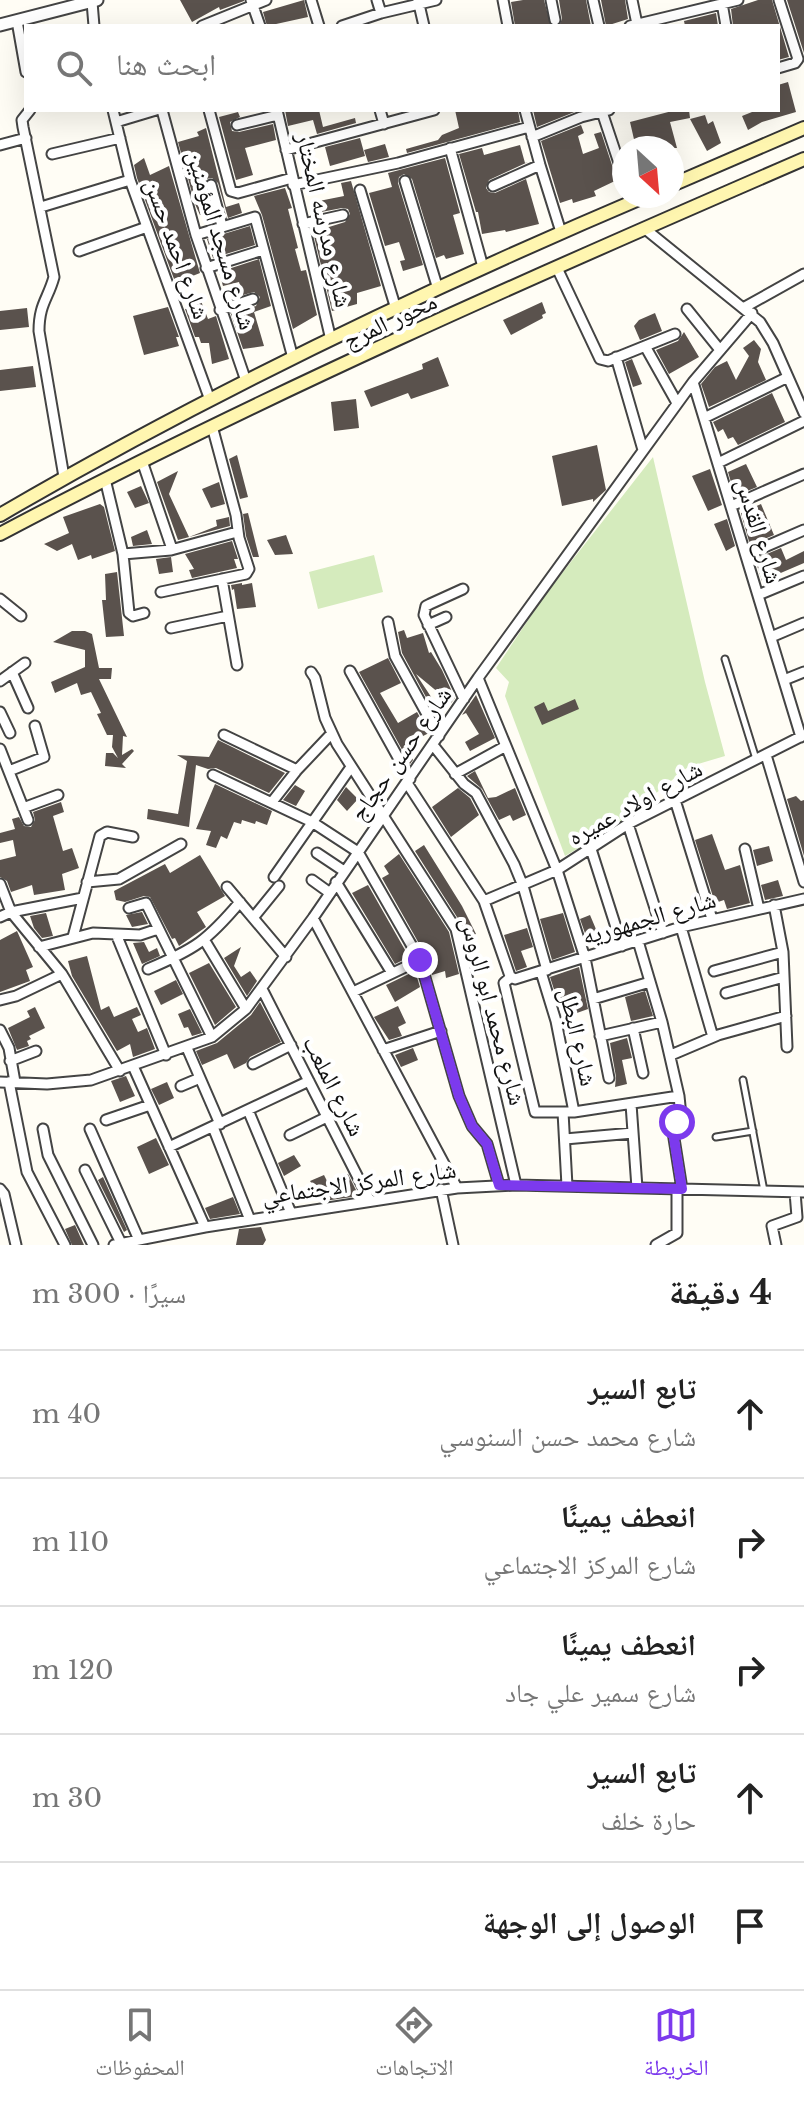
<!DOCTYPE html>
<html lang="ar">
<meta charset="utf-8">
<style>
:root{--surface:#fff;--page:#f6f6f6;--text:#222;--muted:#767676;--line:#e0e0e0;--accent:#7c3aed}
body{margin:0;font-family:"Libre Baskerville","Noto Naskh Arabic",serif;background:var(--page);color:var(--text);direction:rtl}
.compass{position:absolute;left:612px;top:136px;width:72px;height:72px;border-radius:50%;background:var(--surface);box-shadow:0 8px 32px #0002;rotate:154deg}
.stop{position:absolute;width:24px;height:24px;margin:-18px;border:6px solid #7c3aed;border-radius:50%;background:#fff}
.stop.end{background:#7c3aed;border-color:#fff;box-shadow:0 2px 8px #0008}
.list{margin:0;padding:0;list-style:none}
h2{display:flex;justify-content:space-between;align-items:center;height:104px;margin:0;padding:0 32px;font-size:34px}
h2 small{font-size:26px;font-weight:400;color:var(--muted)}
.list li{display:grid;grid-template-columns:52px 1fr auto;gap:24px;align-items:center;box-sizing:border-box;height:128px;padding:0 32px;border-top:2px solid var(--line)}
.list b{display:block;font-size:30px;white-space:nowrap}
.list p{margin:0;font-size:26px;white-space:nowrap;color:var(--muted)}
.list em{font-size:26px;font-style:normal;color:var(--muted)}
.icon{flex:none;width:44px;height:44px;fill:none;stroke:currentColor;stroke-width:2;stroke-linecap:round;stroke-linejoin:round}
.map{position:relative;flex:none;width:804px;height:1245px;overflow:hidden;direction:ltr}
.search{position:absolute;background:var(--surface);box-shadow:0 8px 32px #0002;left:24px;right:24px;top:24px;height:88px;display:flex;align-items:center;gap:20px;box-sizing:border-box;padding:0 28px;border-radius:0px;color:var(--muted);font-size:30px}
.sheet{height:744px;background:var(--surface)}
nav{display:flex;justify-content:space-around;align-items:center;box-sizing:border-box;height:112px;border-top:2px solid var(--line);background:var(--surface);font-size:22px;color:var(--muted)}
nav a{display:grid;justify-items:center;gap:4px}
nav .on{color:var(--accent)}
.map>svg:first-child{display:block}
</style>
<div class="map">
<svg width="804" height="1245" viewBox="0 0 804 1245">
<rect width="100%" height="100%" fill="#fffdf5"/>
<path fill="#d5ebbd" d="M653,457L705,682L725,756L688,767L644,803L634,816L565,856L505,696L509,682L496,668L545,595Z
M374,555L383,592L318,609L309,572Z"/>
<path fill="#5a524d" d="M180,0H244V1L220,10L219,7L192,22Z
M304,0L308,17L267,26L263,12Z
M523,0H544L551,26H515L511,2Z
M559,0H586L591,26H559L562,19Z
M601,0H625L628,19L606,26Z
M758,0H772L789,57L778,60V26H733L731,9Z
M787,0H804V53Z
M716,13L718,26H685L684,21Z
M788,82L796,112L762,122L748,130L742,116L757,110H778V85Z
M285,110H319L323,127L355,118L356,123L317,134L313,120L288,126Z
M455,110H518L520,122L407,153L406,149L438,140L442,135L459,128Z
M533,110H577V111L537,127Z
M676,110H689L690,118L670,122L677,148H636L630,122Z
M238,112L240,117L230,122L232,131L239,132L273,124L276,140L245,148L253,175L236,180L219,117Z
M705,115L708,124L713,121L721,143L707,151L690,119Z
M581,125L584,133L578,136L583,154L599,148L594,134L601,132L617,180L594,191L596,196L573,203L572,199L560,203L541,141Z
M206,128L226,207L239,203L242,213L228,218L218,183L212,178L206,179L204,184L210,212L200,215L195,204L178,142L199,136L197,132Z
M360,138L365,156L330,166L325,147Z
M385,144L389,157L368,162L364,150Z
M520,145L525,163L528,162L489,180L486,188L489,192L495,193L526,179L539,224L506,232L505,230L482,234L478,212H476L459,154L482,148L484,155Z
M144,158L150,175L169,166L200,273L190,277L189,274L174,279L137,178L134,165Z
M445,158L460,213L453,215L464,254L446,259L444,255L436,258L412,179L404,174L399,177L398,183L423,265L403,271L400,261L405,260L399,242L385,246L369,193L392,187L388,173Z
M351,181L381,286L357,293V304L332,311L313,232L345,222L350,214L348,209L342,208L316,213L314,202L344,196L341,183Z
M285,188L292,208L288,209L298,248L295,249L301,271L306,270L317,315L293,329L262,215L254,196Z
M250,226L255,245L213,258L207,239Z
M259,259L271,306L254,312L264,346L243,349L231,314L256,306L260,297L254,292L243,295L239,282L223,286L219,272Z
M199,296L208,319L216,316L229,359L212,364L209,343H201L199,337H195L185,309L193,308L190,299Z
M542,302L546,313L542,315L543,318L511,335L503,320Z
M168,307L179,337H176L179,346L144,355L133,316Z
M27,308L29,327L0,330V311Z
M655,313L662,331L640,340L634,326L639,320Z
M684,332L699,357L669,374L656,350L678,341Z
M754,340L761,349L758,362L766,380L709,407L701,384L715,367L727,361L736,380L749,356L743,348Z
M438,357L449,386L411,399L408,393L371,407L364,391L423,369L422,364Z
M632,359L642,384L633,387L625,362Z
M33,366L36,387L0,391V370Z
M772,393L785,422L738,445L733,437L728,439L723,429L718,432L713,422Z
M356,399L359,428L334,431L331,402Z
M597,445L606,490L593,502V499L562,506L552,456Z
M237,455L248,497L240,499L229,459Z
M746,464L757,487L735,496L728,472Z
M710,469L722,505L708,511L692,476Z
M178,471L169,494L189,537L217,526L216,520L229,517L230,526L178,540L157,482Z
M219,482L225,504L211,508L202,489Z
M141,486L149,503L135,508L127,492Z
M100,504L104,507L115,551L92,559L91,555L78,560L72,544L57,551L44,544L69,533L63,517Z
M761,504L774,535L750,545L741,513Z
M248,513L259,557H253L246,536L243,514Z
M727,519L735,546L726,551L714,524Z
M147,530L152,544L133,546L131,537Z
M286,535L293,554L275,555L267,540Z
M232,541L238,559H234L237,568L192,578L189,570L194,569L185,554Z
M781,548L786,560L804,551V563L762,581L755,559Z
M171,557L173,572L159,574L156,559Z
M117,572L124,636L106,637L102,600H106L105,574Z
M242,583V585L252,583L256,607L237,609L234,589L232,590L231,585Z
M404,630L407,638L423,633L429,653L431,652L442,670L455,698L451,703L416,674L443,715L439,721L402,653L398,632Z
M72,631H85L92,634L99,668H112L111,679H99L127,737L123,736L122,755L132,749L134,751L122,764L126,768L105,766L106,753H113L118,758L112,747L113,735H107L97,714L101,713L91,692L81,695L77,683L55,693L51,682L85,667V650L53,642Z
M388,658L401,683L380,693L398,723L417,712L429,733L405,745L413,760L410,764L359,672Z
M476,695L495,738L470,751L465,742L479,734L466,713L462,715Z
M575,699L579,709L542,725L534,707L544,702L548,711Z
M218,740L285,773L269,793L216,768L208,769L196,765L189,827L147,819L148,809L178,814L187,761L177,755L209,757Z
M475,771L488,798L496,797L515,788L526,815L513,821L510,815L499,820L482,789L467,776Z
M215,784L272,811L267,825L256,821L255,824L242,820L241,824L234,822L227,839L221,836L216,848L206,845L211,831L196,829Z
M295,785L305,791L296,806L283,800Z
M346,787L358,799L347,811L337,800Z
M458,788L470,798L479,815L451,837L432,807Z
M796,796L801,801L804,800V856L787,799Z
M61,802L64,812L53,816L63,851L72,848L79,868L62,874L65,890L34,895L32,885L11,892L7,881L0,877V860L16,856L13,840L0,843V833L15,829L12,819L19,817L24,826L31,827L35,820L33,812Z
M712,834L725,870L740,865L750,903L727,909L724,900L715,903L695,840Z
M424,845L462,906L476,934L466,938L462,925L415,851Z
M769,846L773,861L757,866L753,850Z
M399,854L449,932L459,974L446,978L445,971L432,975L426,956L382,878L389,874L384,866Z
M200,855L225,896L197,912L206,927L179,946L175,938L172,939L150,897L144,896L125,902L116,900L114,891L165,864L170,873Z
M778,880L783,896L765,900L761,885Z
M368,885L409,957L395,964L352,893Z
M142,912L148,924L132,927L126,915Z
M46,913L53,936L42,938L34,928L30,916Z
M563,913L575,952L552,960L540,919Z
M590,915L598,934L587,939L580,919Z
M527,928L533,947L521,951L527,967L516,971L504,935Z
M17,931L33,967L26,970L30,981L0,992V940Z
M144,942L149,952L157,948L160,956L142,964L133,943Z
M241,947L234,966L241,977L250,971L257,981L247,996L224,958Z
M87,956L101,1010L109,1006L114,1017L137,1007L141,1015L132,1019L138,1032L147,1028L155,1049L133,1057L130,1044L117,1051L72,976L68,961Z
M209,963L236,1007L215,1025L189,973Z
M579,967L588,1009L563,1018L550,977Z
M415,971L420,987L395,1002L386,985Z
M176,980L183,994L161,1005L154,991Z
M645,991L653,1016L631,1021L625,997Z
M260,1002L281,1042L250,1057L246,1063L234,1069L227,1054L202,1065L196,1051L217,1043L251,1015Z
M398,1006L406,1023L398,1027L402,1036L389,1040L374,1017Z
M35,1007L45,1028L29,1036L31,1039L27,1041L29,1046L17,1050L8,1028L30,1017L27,1011Z
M190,1009L202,1033L192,1036L188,1027L184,1028L178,1014Z
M627,1038L632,1058L622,1060L627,1084L615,1087L616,1077L610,1043Z
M413,1048L418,1060L401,1067L395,1055Z
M126,1076L135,1096L120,1102L111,1081Z
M167,1082L174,1098L159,1105L151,1089Z
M156,1138L169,1165L149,1174L137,1147Z
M294,1155L301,1166L284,1176L278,1163Z
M348,1174L359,1196L324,1201L310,1181L324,1175L328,1183Z
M103,1177L127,1230L124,1232L98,1180Z
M233,1197L240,1214L210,1219L205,1208Z
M75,1225L84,1245H72L65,1229Z
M261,1227L266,1240L263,1245H236L239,1229Z"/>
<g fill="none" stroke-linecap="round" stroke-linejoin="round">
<defs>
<path id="service" d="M725,659L756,759
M743,1080L764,1191
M716,1137L753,1131"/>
<path id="minor" d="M251,0L260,26
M311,0L319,26
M377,0L381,13
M418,0L424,26
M503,0L508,26
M551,0L555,20
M593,0L599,26
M632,0L637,24
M92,2L94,26
M722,3L726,26
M17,21L26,72
M202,26L266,0
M342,26L381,13L436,0
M630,26L738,0
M778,68L795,63L798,59L779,0
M30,110L22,120L23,127L54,277C48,299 39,304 39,331L64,477
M113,110L130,180L210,400
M162,110L196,235L246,381
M209,110L231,191L238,193L292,178
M277,110L331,340
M380,110L384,124
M525,110L540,165L561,232
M602,112L624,178
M116,122L156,110
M237,125L278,115
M532,137L581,117L609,110
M0,145L26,138
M450,148L483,267
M286,150L434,110
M52,154L120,138
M405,181L438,289
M211,185L222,226
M293,185L398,163L529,127
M493,186L540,165
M360,190L396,309
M41,207L130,180
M303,224L343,215
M644,228L760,322L773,343L804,413
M196,235L255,217L293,358
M79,251L147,227
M206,268L263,250
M557,268L600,359L608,361L675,334
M745,307L804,274
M687,309L720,350
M220,310L253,299
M645,346L677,403
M616,357L643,450
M693,382L801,737
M704,418L788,377
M142,461L172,549
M718,463L804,421
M105,479L123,554L129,613L133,616L144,613
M731,506L804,474
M123,554L171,550L237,532
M746,555L804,530
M222,579L237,665
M463,589L430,604L426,606L424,615L464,699
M161,592L246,574L249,569L239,538L236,515L212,426
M758,595L804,576
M0,599L21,616
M388,622L395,656L439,736
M428,625L446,617
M171,628L228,616
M771,637L804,623
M350,671L410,779
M12,672L28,708
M311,672L315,678L325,718L337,744L456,929L516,1185
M478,678L557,870L585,958L609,1078
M784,680L804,672
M0,681L25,663
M0,712L10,733
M224,735L297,770
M433,745L464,784L476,793L514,864L523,886L547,970
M0,749L28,820
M766,755L804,882
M9,771L44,757L35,726
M455,774L506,746
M213,775L312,822L358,852L420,960L459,1096L472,1126L487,1144L499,1185
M407,783L484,901L510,976L515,979L681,927L804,899
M675,800L712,919
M272,802L297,770L332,733
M23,808L58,795
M628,824L663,933
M591,849L622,946
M745,849L759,909
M317,853L344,871
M274,877L351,767
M312,880L330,893
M87,882L119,879L181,844
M336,882L392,973
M0,884L11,912L62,974L120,1071
M227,887L286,957
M484,901L557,870L628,824L804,735
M774,905L783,952L787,1047
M129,908L146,903L212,1037
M0,917L11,912L83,898
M253,918L279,886
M313,918L457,1188
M681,927L713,1037
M116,934L166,1055
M73,937L100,836L107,832L133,837
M205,941L246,1009
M638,941L662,1022L679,1096L681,1116L673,1132L682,1189
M39,947L93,933L140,935L158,929
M148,969C195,949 207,941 240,902
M714,971L783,952
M541,972L556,1021L574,1112
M511,977L504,983L535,1112H574L679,1096
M262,989L370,1201
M353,992L420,960
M726,993L784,977
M593,999L650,982
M0,1000L16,996L62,974
M633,1028L643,1073
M0,1030L9,1048L15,1082
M600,1036L662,1022
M187,1048L220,1124
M383,1050L441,1031
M671,1055L718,1035L786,1016
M10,1061L36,1051
M253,1064L291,1045
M133,1066L205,1227
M0,1082L47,1084L91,1080L212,1037L246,1009L313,918L478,678L693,382L752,313
M9,1082L27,1172L65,1245
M181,1086L200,1078
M631,1104L637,1188
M248,1110L291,1213
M563,1112L567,1186
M106,1120L150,1105
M213,1127L250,1220
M43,1129L48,1155L93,1245
M90,1129L139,1240
M290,1135L327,1117
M565,1139L633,1133
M169,1147L309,1081
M85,1170L121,1243
M0,1189L4,1194L16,1245
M441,1189L453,1245
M114,1245L205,1227L457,1188L516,1185L804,1192
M656,1245L677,1233V1189
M776,1245L772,1226L797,1217L795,1192"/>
<path id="tertiary" d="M0,25L97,0"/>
<path id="secondary" d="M672,185L804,128
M0,515C207,394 425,290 646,196
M0,534C260,396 534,276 804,159"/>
</defs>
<use href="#service" stroke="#444" stroke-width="9"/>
<use href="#minor" stroke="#444" stroke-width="13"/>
<use href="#tertiary" stroke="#444" stroke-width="15"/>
<use href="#secondary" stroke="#333" stroke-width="16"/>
<use href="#service" stroke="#fff" stroke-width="5"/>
<use href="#minor" stroke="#fff" stroke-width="9"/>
<use href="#tertiary" stroke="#fff" stroke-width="11"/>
<use href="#secondary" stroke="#fff6b0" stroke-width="12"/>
</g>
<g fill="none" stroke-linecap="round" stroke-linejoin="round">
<path stroke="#7c3aed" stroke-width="10" d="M420,960L459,1096L472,1126L487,1144L499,1185L682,1189L673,1132L677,1122"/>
</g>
<g text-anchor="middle" stroke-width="8" stroke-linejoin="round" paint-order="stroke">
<g font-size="24" fill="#111" stroke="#fff">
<text transform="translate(324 220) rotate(77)" y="8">شارع مدرسه المختار</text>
<text transform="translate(221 240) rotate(73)" y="8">شارع مسجد المؤمنين</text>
<text transform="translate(177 249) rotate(70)" y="8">شارع احمد حسن</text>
<text transform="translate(390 321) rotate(-25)" y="8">محور المرج</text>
<text transform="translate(759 531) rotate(73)" y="8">شارع القدس</text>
<text transform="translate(401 754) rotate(-55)" y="8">شارع حسن حجاج</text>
<text transform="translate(635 803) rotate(-29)" y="8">شارع اولاد عميره</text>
<text transform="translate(649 918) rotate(-16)" y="8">شارع الجمهوريه</text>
<text transform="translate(493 1011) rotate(75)" y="8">شارع محمد ابو الروس</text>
<text transform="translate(578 1037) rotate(77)" y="8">شارع البطل</text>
<text transform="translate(334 1086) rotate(63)" y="8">شارع الملعب</text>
<text transform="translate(359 1183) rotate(-8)" y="8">شارع المركز الاجتماعي</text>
</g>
</g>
</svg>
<svg class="compass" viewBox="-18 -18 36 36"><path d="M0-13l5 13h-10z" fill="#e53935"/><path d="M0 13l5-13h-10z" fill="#767676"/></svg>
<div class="stop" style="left:677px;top:1122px"></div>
<div class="stop end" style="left:420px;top:960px"></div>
<div class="search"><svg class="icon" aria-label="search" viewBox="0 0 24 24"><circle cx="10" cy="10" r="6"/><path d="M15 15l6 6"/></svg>ابحث هنا</div>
</div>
<section class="sheet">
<h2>4 دقيقة<small>سيرًا · 300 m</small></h2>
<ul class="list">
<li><svg class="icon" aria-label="ahead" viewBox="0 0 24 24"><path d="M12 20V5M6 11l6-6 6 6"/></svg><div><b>تابع السير</b><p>شارع محمد حسن السنوسي</p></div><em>40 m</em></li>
<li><svg class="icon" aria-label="right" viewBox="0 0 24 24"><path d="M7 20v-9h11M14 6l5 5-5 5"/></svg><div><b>انعطف يمينًا</b><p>شارع المركز الاجتماعي</p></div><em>110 m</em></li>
<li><svg class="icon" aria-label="right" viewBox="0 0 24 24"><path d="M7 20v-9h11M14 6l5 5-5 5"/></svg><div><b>انعطف يمينًا</b><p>شارع سمير علي جاد</p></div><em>120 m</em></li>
<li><svg class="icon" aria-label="ahead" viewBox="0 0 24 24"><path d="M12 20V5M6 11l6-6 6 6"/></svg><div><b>تابع السير</b><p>حارة خلف</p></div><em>30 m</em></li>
<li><svg class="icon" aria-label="arrive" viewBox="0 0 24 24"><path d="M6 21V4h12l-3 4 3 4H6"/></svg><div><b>الوصول إلى الوجهة</b></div></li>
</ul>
</section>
<nav>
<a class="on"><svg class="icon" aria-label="map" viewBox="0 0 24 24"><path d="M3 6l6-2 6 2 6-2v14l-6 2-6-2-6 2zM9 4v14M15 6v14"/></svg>الخريطة</a>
<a><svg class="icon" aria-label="directions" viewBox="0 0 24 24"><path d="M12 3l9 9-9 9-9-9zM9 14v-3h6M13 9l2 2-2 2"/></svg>الاتجاهات</a>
<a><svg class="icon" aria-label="saved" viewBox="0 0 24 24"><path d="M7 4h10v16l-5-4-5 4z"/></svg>المحفوظات</a>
</nav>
